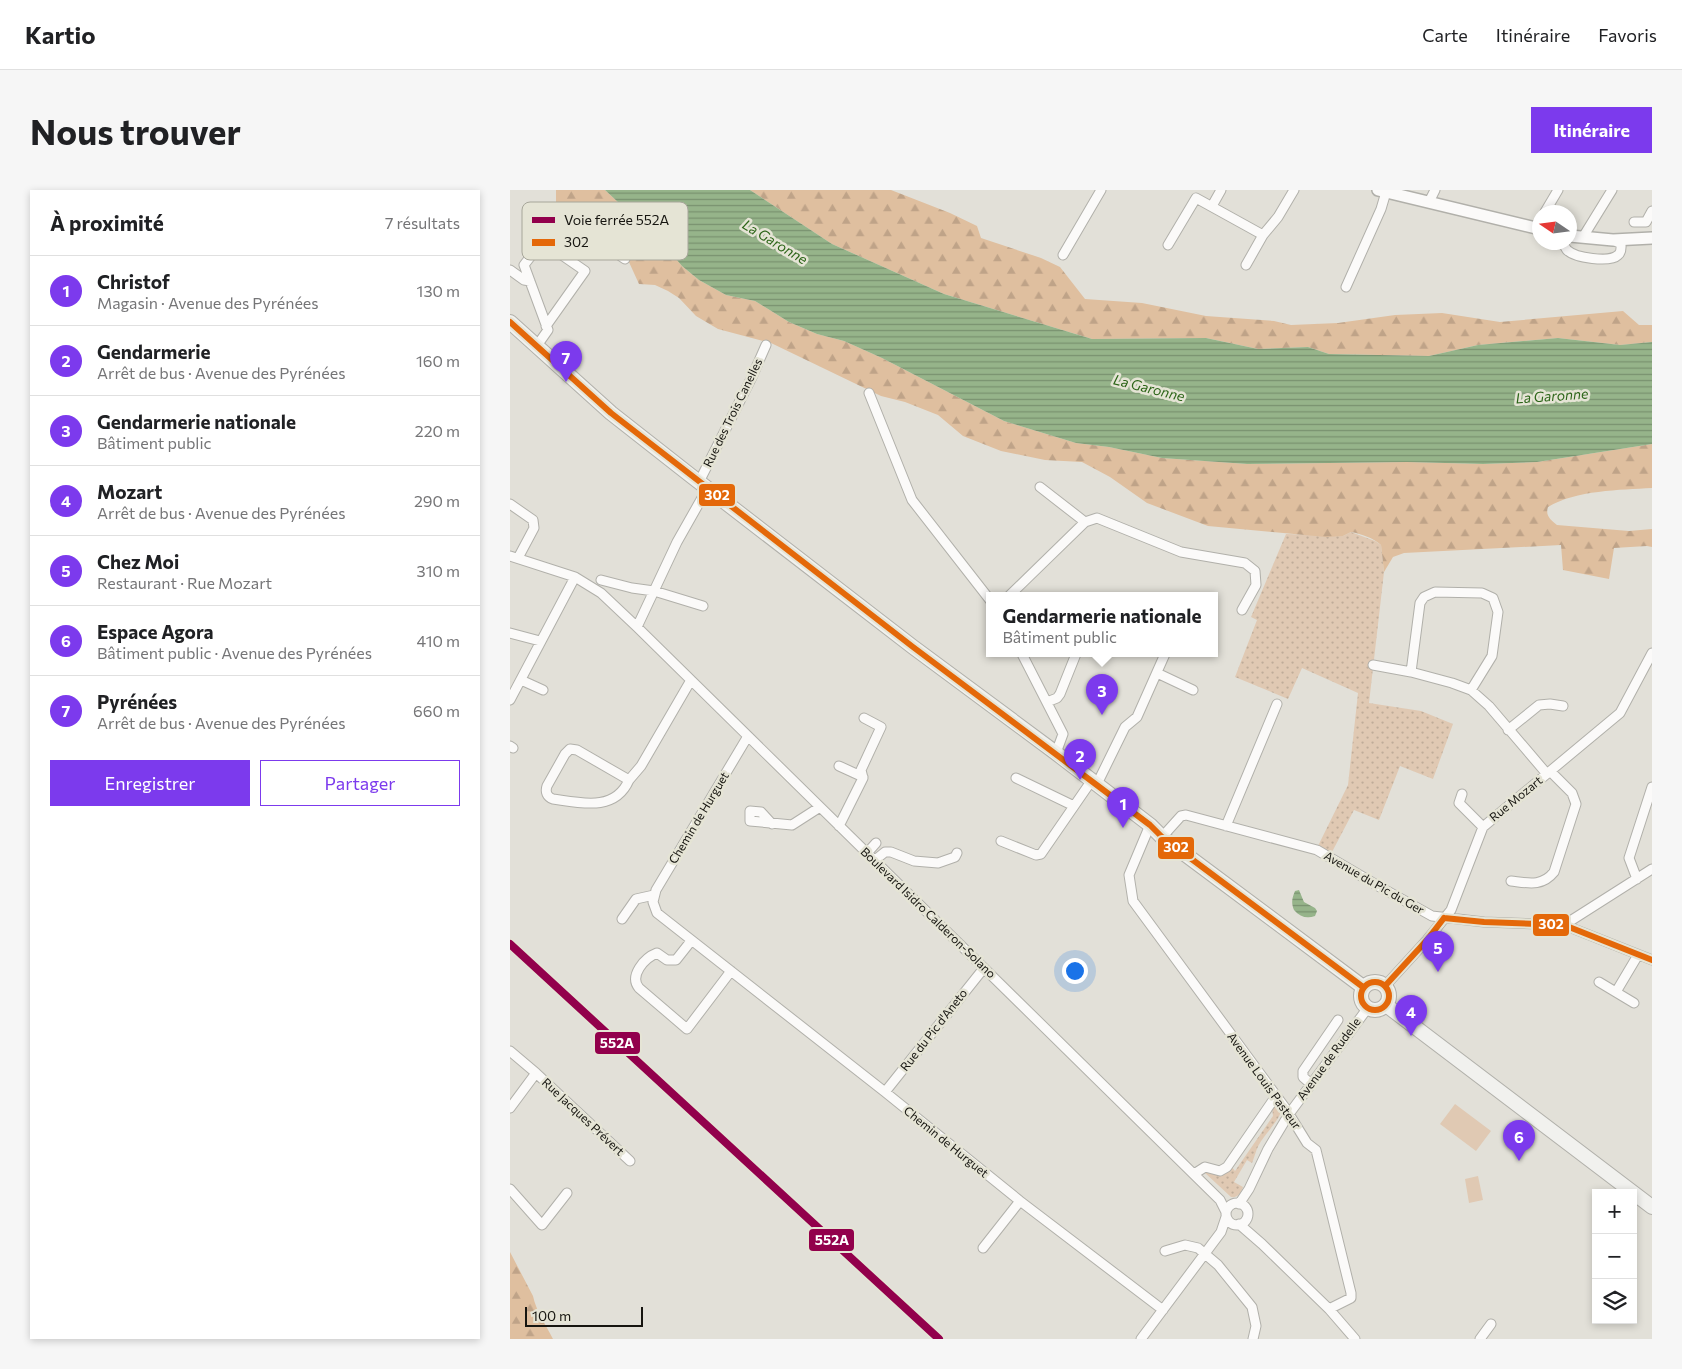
<!DOCTYPE html>
<html lang="fr">
<meta charset="utf-8">
<style>
:root{--surface:#fff;--page:#f6f6f6;--text:#202124;--muted:#757577;--line:#e0e0e0;--accent:#7c3aed}
body{margin:0;font-family:Commissioner,sans-serif;background:var(--page);color:var(--text)}
.controls{position:absolute;right:15px;bottom:15px;display:grid;overflow:hidden;border-radius:0px;box-shadow:0 2px 8px #0003}
.controls button{width:45px;height:45px;display:grid;place-items:center;padding:0;border:0;border-bottom:1px solid var(--line);background:var(--surface);color:var(--text);font:25px sans-serif}
.compass{position:absolute;left:1022px;top:15px;width:45px;height:45px;border-radius:50%;background:var(--surface);box-shadow:0 2px 8px #0003;rotate:283deg}
.scale{position:absolute;left:15px;bottom:12px;width:118px;box-sizing:border-box;padding-left:5px;border:2px solid #161510;border-top:0;font-size:14px;line-height:18px;white-space:nowrap;color:#161510;-webkit-text-stroke:4px #e5e4d5;paint-order:stroke}
.you{position:absolute;left:564px;top:780px;width:18px;height:18px;margin:-12px;border:4px solid #fff;border-radius:50%;background:#1a73e8;box-shadow:0 0 0 8px #1a73e833}
.badge{display:grid;place-items:center;width:32px;height:32px;border-radius:50%;background:var(--accent);color:#fff;font-size:16px;font-weight:700}
.pin{position:absolute;translate:-50% -41px;filter:drop-shadow(0 1px 2px #0008)}
.pin::after{content:'';position:absolute;top:26px;width:18px;height:15px;background:inherit;clip-path:polygon(0 0,100% 0,50% 100%)}
.popup{position:absolute;left:476px;top:402px;width:232px;height:65px;box-sizing:border-box;display:grid;place-content:center;border-radius:0px;background:var(--surface);filter:drop-shadow(0 1px 4px #0005);font-size:16px;white-space:nowrap;color:var(--muted)}
.popup b{font-size:19px;color:var(--text)}
.popup::after{content:'';position:absolute;left:50%;top:100%;margin-left:-10px;border:10px solid transparent;border-top-color:var(--surface)}
.list{margin:0;padding:0;list-style:none}
h2{display:flex;justify-content:space-between;align-items:center;height:65px;margin:0;padding:0 20px;font-size:21px}
h2 small{font-size:16px;font-weight:400;color:var(--muted)}
.list li{display:grid;grid-template-columns:32px 1fr auto;gap:15px;align-items:center;box-sizing:border-box;height:70px;padding:0 20px;border-top:1px solid var(--line)}
.list b{display:block;font-size:19px;white-space:nowrap}
.list p{margin:0;font-size:16px;white-space:nowrap;color:var(--muted)}
.list em{font-size:16px;font-style:normal;color:var(--muted)}
.actions{display:flex;gap:10px;padding:15px 20px}
.actions a{flex:1;padding:11px 0;border:1px solid var(--accent);border-radius:0px;text-align:center;font-size:18px;color:var(--accent)}
.actions .main{background:var(--accent);color:#fff}
.icon{flex:none;width:28px;height:28px;fill:none;stroke:currentColor;stroke-width:2;stroke-linecap:round;stroke-linejoin:round}
.map{position:relative;flex:none;width:1142px;height:1149px;overflow:hidden;border-radius:0px}
header{display:flex;align-items:center;gap:30px;box-sizing:border-box;height:70px;padding:0 25px;background:var(--surface);border-bottom:1px solid var(--line)}
header strong{font-size:24px}
nav{display:flex;gap:28px;margin-inline-start:auto;font-size:18px}
.intro{display:flex;align-items:center;justify-content:space-between;box-sizing:border-box;height:120px;padding:0 30px}
h1{margin:0;font-size:35px}
.button{padding:12px 22px;border-radius:0px;background:var(--accent);color:#fff;font-size:18px;font-weight:700}
main{display:flex;gap:30px;padding:0 30px}
aside{flex:1;background:var(--surface);border-radius:0px;box-shadow:0 2px 8px #0003}
.map>svg:first-child{display:block}
.grass{fill:url(#grass-dots)}
.forest{fill:url(#forest-firs)}
.pitch{fill:#e0c9b3}
.water{fill:url(#water-rules)}
.lines{fill:none;stroke-linecap:round;stroke-linejoin:round}
.minor-casing{stroke:#b1b0aa;stroke-width:11}
.tertiary-casing{stroke:#b1b0aa;stroke-width:14}
.secondary-casing{stroke:#b1b0aa;stroke-width:16}
.minor{stroke:#fbfaf9;stroke-width:9}
.tertiary{stroke:#fbfaf9;stroke-width:11}
.secondary{stroke:#f1f1ee;stroke-width:14}
.bus-1-casing{stroke:#e5e4d5;stroke-width:10}
.bus-1{stroke:#e46809;stroke-width:6}
.rail-1-casing{stroke:#e5e4d5;stroke-width:11}
.rail-1{stroke:#92004c;stroke-width:8}
.labels{text-anchor:middle;stroke-width:5;stroke-linejoin:round;paint-order:stroke}
.street-label{font-size:12px;fill:#161510;stroke:#e5e4d5}
.water-label{font-size:14px;font-style:italic;fill:#2c6518;stroke:#e5e4d5}
.key{fill:#e5e4d5;stroke:#a7a69a;stroke-width:1}
.key-label{font-size:14px;fill:#161510}
.line-badge{stroke:#e5e4d5;stroke-width:2}
.badge-label{font-size:14px;text-anchor:middle;font-weight:bold;fill:#fff}
</style>
<header>
<strong>Kartio</strong>
<nav><a>Carte</a><a>Itinéraire</a><a>Favoris</a></nav>
</header>
<div class="intro"><h1>Nous trouver</h1><a class="button">Itinéraire</a></div>
<main>
<aside>
<h2>À proximité<small>7 résultats</small></h2>
<ul class="list">
<li><span class="badge">1</span><div><b>Christof</b><p>Magasin · Avenue des Pyrénées</p></div><em>130 m</em></li>
<li><span class="badge">2</span><div><b>Gendarmerie</b><p>Arrêt de bus · Avenue des Pyrénées</p></div><em>160 m</em></li>
<li><span class="badge">3</span><div><b>Gendarmerie nationale</b><p>Bâtiment public</p></div><em>220 m</em></li>
<li><span class="badge">4</span><div><b>Mozart</b><p>Arrêt de bus · Avenue des Pyrénées</p></div><em>290 m</em></li>
<li><span class="badge">5</span><div><b>Chez Moi</b><p>Restaurant · Rue Mozart</p></div><em>310 m</em></li>
<li><span class="badge">6</span><div><b>Espace Agora</b><p>Bâtiment public · Avenue des Pyrénées</p></div><em>410 m</em></li>
<li><span class="badge">7</span><div><b>Pyrénées</b><p>Arrêt de bus · Avenue des Pyrénées</p></div><em>660 m</em></li>
</ul>
<div class="actions"><a class="main">Enregistrer</a><a>Partager</a></div>
</aside>
<div class="map">
<svg width="1142" height="1149" viewBox="0 0 1142 1149">
<defs>
<pattern id="grass-dots" width="8" height="8" patternUnits="userSpaceOnUse" patternTransform="scale(1.25)"><rect width="8" height="8" fill="#e0c9b3"/><path d="M2 2h.1M6 6h.1" fill="none" stroke="#bfac99" stroke-width="1.8" stroke-linecap="round"/></pattern>
<pattern id="forest-firs" width="22" height="20" patternUnits="userSpaceOnUse" patternTransform="scale(1.25)"><rect width="22" height="20" fill="#dfbf9f"/><path d="M5 1l3.5 6h-7zM16 11l3.5 6h-7z" fill="#bfa388"/></pattern>
<pattern id="water-rules" width="6" height="5" patternUnits="userSpaceOnUse" patternTransform="scale(1.25)"><rect width="6" height="5" fill="#96b48a"/><path d="M0 2.5h6" fill="none" stroke="#79916f"/></pattern>
</defs>
<rect width="100%" height="100%" fill="#e2e0d8"/>
<!-- grass -->
<path class="grass" d="M841 342 865 351 871 355 874 382 859 513 911 521 943 534 923 589 890 576 869 630 844 620 822 662 808 656 838 595 848 503 792 478 778 509 725 487 747 430 741 427 776 344 833 346Z
M767 915 771 921C770 929 755 944 750 953 746 959 745 966 742 973L737 970 724 992 733 997C731 1003 728 1008 721 1007L694 982 721 976 725 981 763 926 762 917Z"/>
<!-- forest -->
<path class="forest" d="M46 0H95L155 56 172 76 189 90 216 105 245 111 279 132 307 144 334 151 372 168 494 231 566 253 599 257 652 268 737 274 897 272 973 274 1027 272 1142 254V298C1110 300 1066 300 1038 317 1035 326 1041 330 1047 335L1119 341 1142 339V357L1137 356 1104 358 1099 389 1053 380 1051 355 894 363 883 367 874 382 871 355C863 348 852 344 841 342L833 346 816 347 698 336 637 313 600 287 572 272 535 270 491 261 453 246 428 225 395 212 371 206 261 153 208 139 186 126 169 108 158 101 145 95 129 94 113 59 103 49 74 27 52 19 46 14Z
M240 0H381L440 23 467 36 471 48 531 68 550 77 575 109 632 113 696 126 764 131 781 135 828 133 885 125 932 123 990 132 1113 121 1129 135H1142V152L1110 155 1048 148 968 155 919 166 819 164 798 157 748 159 696 148 582 149 434 104 322 54Z
M0 1062 23 1106C26 1121 36 1135 43 1149H0Z"/>
<!-- pitch -->
<path class="pitch" d="M945 914 981 941 966 961 930 934Z
M968 986 973 1010 959 1013 955 989Z"/>
<!-- water -->
<path class="water" d="M95 0H240L322 54 434 104 582 149 696 148 748 159 798 157 819 164 919 166 968 155 1048 148 1110 155 1142 152V254L1027 272 973 274 897 272 737 274 652 268 599 257 566 253 494 231 372 168 334 151 307 144 279 132 245 111 216 105 189 90 172 76 155 56Z
M789 700 794 712 805 718 807 721 805 726C797 729 790 727 784 720 781 713 782 708 785 701Z"/>
<g class="lines">
<defs>
<path id="minor" d="M919 12 925 0
M702 16 711 0
M1035 22 1048 0
M1124 32H1136L1142 21
M1073 47 1102 0
M1053 52C1054 56 1055 57 1057 60 1065 68 1100 73 1108 65 1112 62 1111 58 1111 54L1103 50
M658 55 686 8 753 45
M553 65 591 0
M736 75 753 45 768 27 784 0
M0 80 14 90 20 91
M836 97 871 19 876 2
M36 136 75 81 49 63
M26 157 38 140 14 75 52 26 115 69
M359 203 402 310 480 410
M189 292 242 187 256 155
M530 297 575 332
M0 314 23 330 24 338 8 368
M0 366 65 387 91 403 127 437 710 1010 716 1022
M91 390 122 398 144 401 193 416
M499 406 575 332 587 328 671 362 735 373 745 381 746 395 732 420
M127 437 167 352 197 299
M0 443 30 451
M512 464 553 544 546 563
M863 475 901 482 942 493 961 500 979 516 1037 584
M901 482 910 413 914 407 925 402 972 403 983 408 988 422 982 466 961 500
M647 483 683 500
M11 490 33 500
M0 510 65 387
M537 512 547 508 550 504 566 464
M998 540 1029 515 1040 514 1053 516
M238 546 146 700 143 712 147 723 375 902 510 1011 653 1120
M0 556 3 558
M329 576 353 587
M506 588 564 616
M119 590C105 622 71 613 43 609 37 607 35 602 37 596L55 564 60 559 67 560 119 590 131 576 181 490
M587 594 615 537 627 527 655 464
M952 604 949 613 973 637
M262 634 251 622 240 621V631L282 635 310 617
M640 635 619 685 623 711 776 919 797 953 806 960 841 1103V1108L819 1119
M329 636 353 588 351 580 371 537 354 528
M716 636 767 514
M652 647 671 626 676 625 807 660 870 697 922 726 974 732 1054 735 1142 770
M491 651 526 665 531 664 582 590
M357 663 366 653
M365 670 375 662H381L404 671 428 673 445 667 447 663
M1127 689 1119 668 1142 597
M1001 691C1018 693 1032 697 1044 682L1066 614 1062 603 1041 582
M112 729 126 709 144 705
M1054 735 1142 679
M181 751 166 770H157L147 763C134 768 119 786 129 798L177 839 221 781
M1089 792 1124 813
M875 796 917 750 941 720 973 637 1110 523 1142 463
M1106 802 1128 765
M0 861 26 883 120 971
M801 894 793 887V881L828 830
M375 902 474 778
M0 918 26 883
M684 984 695 977 710 981 717 977 766 906
M0 999 32 1035 57 1003
M716 1024a11 11 0 1 1 22 0a11 11 0 1 1-22 0Z
M729 1014 739 999 758 959 779 924 857 819
M729 1034 752 1054 819 1119 845 1149
M473 1058 510 1011
M655 1061 675 1055 688 1058 708 1075 742 1117 746 1136 743 1149
M631 1149 711 1042 716 1027
M970 1149 981 1134"/>
<path id="tertiary" d="M868 0 1030 39
M1060 46 1103 50 1142 48"/>
<path id="secondary" d="M0 132 101 223 180 285 403 457 546 563 640 635 652 647 853 797
M851 806a14 14 0 1 1 28 0a14 14 0 1 1-28 0Z
M876 815 1142 1017"/>
</defs>
<!-- minor casing -->
<use href="#minor" class="minor-casing"/>
<!-- tertiary casing -->
<use href="#tertiary" class="tertiary-casing"/>
<!-- secondary casing -->
<use href="#secondary" class="secondary-casing"/>
<!-- minor -->
<use href="#minor" class="minor"/>
<!-- tertiary -->
<use href="#tertiary" class="tertiary"/>
<!-- secondary -->
<use href="#secondary" class="secondary"/>
<defs>
<path id="bus-1" d="M0 132 101 223 403 457 640 635 652 647 853 797
M934 728 974 732 1054 735 1142 770
M851 806a14 14 0 1 1 28 0a14 14 0 1 1-28 0Z
M875 796 917 750 934 728"/>
</defs>
<!-- bus-1 casing -->
<use href="#bus-1" class="bus-1-casing"/>
<!-- bus-1 -->
<use href="#bus-1" class="bus-1"/>
<defs>
<path id="rail-1" d="M0 754 429 1149"/>
</defs>
<!-- rail-1 casing -->
<use href="#rail-1" class="rail-1-casing"/>
<!-- rail-1 -->
<use href="#rail-1" class="rail-1"/>
</g>
<g class="labels">
<!-- street labels -->
<g class="street-label">
<text transform="translate(223 223) rotate(-64)" y="4">Rue des Trois Canelles</text>
<text transform="translate(1006 609) rotate(-39)" y="4">Rue Mozart</text>
<text transform="translate(189 628) rotate(-59)" y="4">Chemin de Hurguet</text>
<text transform="translate(864 693) rotate(30)" y="4">Avenue du Pic du Ger</text>
<text transform="translate(418 723) rotate(44)" y="4">Boulevard Isidro Calderon-Solano</text>
<text transform="translate(424 840) rotate(-52)" y="4">Rue du Pic d'Aneto</text>
<text transform="translate(819 869) rotate(-54)" y="4">Avenue de Rudelle</text>
<text transform="translate(754 891) rotate(54)" y="4">Avenue Louis Pasteur</text>
<text transform="translate(73 927) rotate(43)" y="4">Rue Jacques Prévert</text>
<text transform="translate(436 952) rotate(39)" y="4">Chemin de Hurguet</text>
</g>
<!-- water labels -->
<g class="water-label">
<text transform="translate(265 52) rotate(31)" y="5">La Garonne</text>
<text transform="translate(639 198) rotate(14)" y="5">La Garonne</text>
<text transform="translate(1042 206) rotate(-4)" y="5">La Garonne</text>
</g>
</g>
<!-- legend -->
<rect x="12" y="12" width="166" height="58" rx="8" class="key"/>
<rect x="22" y="27" width="23" height="6" fill="#92004c"/>
<rect x="22" y="49" width="23" height="7" fill="#e46809"/>
<g class="key-label">
<text x="54" y="35">Voie ferrée 552A</text>
<text x="54" y="57">302</text>
</g>
<g class="line-badge">
<rect x="188" y="293" width="38" height="24" rx="5" fill="#e46809"/>
<rect x="647" y="646" width="38" height="24" rx="5" fill="#e46809"/>
<rect x="1022" y="723" width="38" height="24" rx="5" fill="#e46809"/>
<rect x="84" y="841" width="47" height="24" rx="5" fill="#92004c"/>
<rect x="298" y="1038" width="47" height="24" rx="5" fill="#92004c"/>
</g>
<g class="badge-label">
<text x="207" y="310">302</text>
<text x="666" y="662">302</text>
<text x="1041" y="739">302</text>
<text x="107" y="858">552A</text>
<text x="322" y="1055">552A</text>
</g>
</svg>
<div class="controls">
<button>+</button>
<button>−</button>
<button><svg class="icon" aria-label="layers" viewBox="0 0 24 24"><path d="M12 4l9 5-9 5-9-5zM3 14l9 5 9-5"/></svg></button>
</div>
<svg class="compass" viewBox="-18 -18 36 36"><path d="M0-13l5 13h-10z" fill="#e53935"/><path d="M0 13l5-13h-10z" fill="#757577"/></svg>
<div class="scale">100 m</div>
<div class="you"></div>
<div class="pin badge" style="left:613px;top:638px">1</div>
<div class="pin badge" style="left:570px;top:590px">2</div>
<div class="pin badge" style="left:592px;top:525px">3</div>
<div class="popup"><b>Gendarmerie nationale</b>Bâtiment public</div>
<div class="pin badge" style="left:901px;top:846px">4</div>
<div class="pin badge" style="left:928px;top:782px">5</div>
<div class="pin badge" style="left:1009px;top:971px">6</div>
<div class="pin badge" style="left:56px;top:192px">7</div>
</div>
</main>
